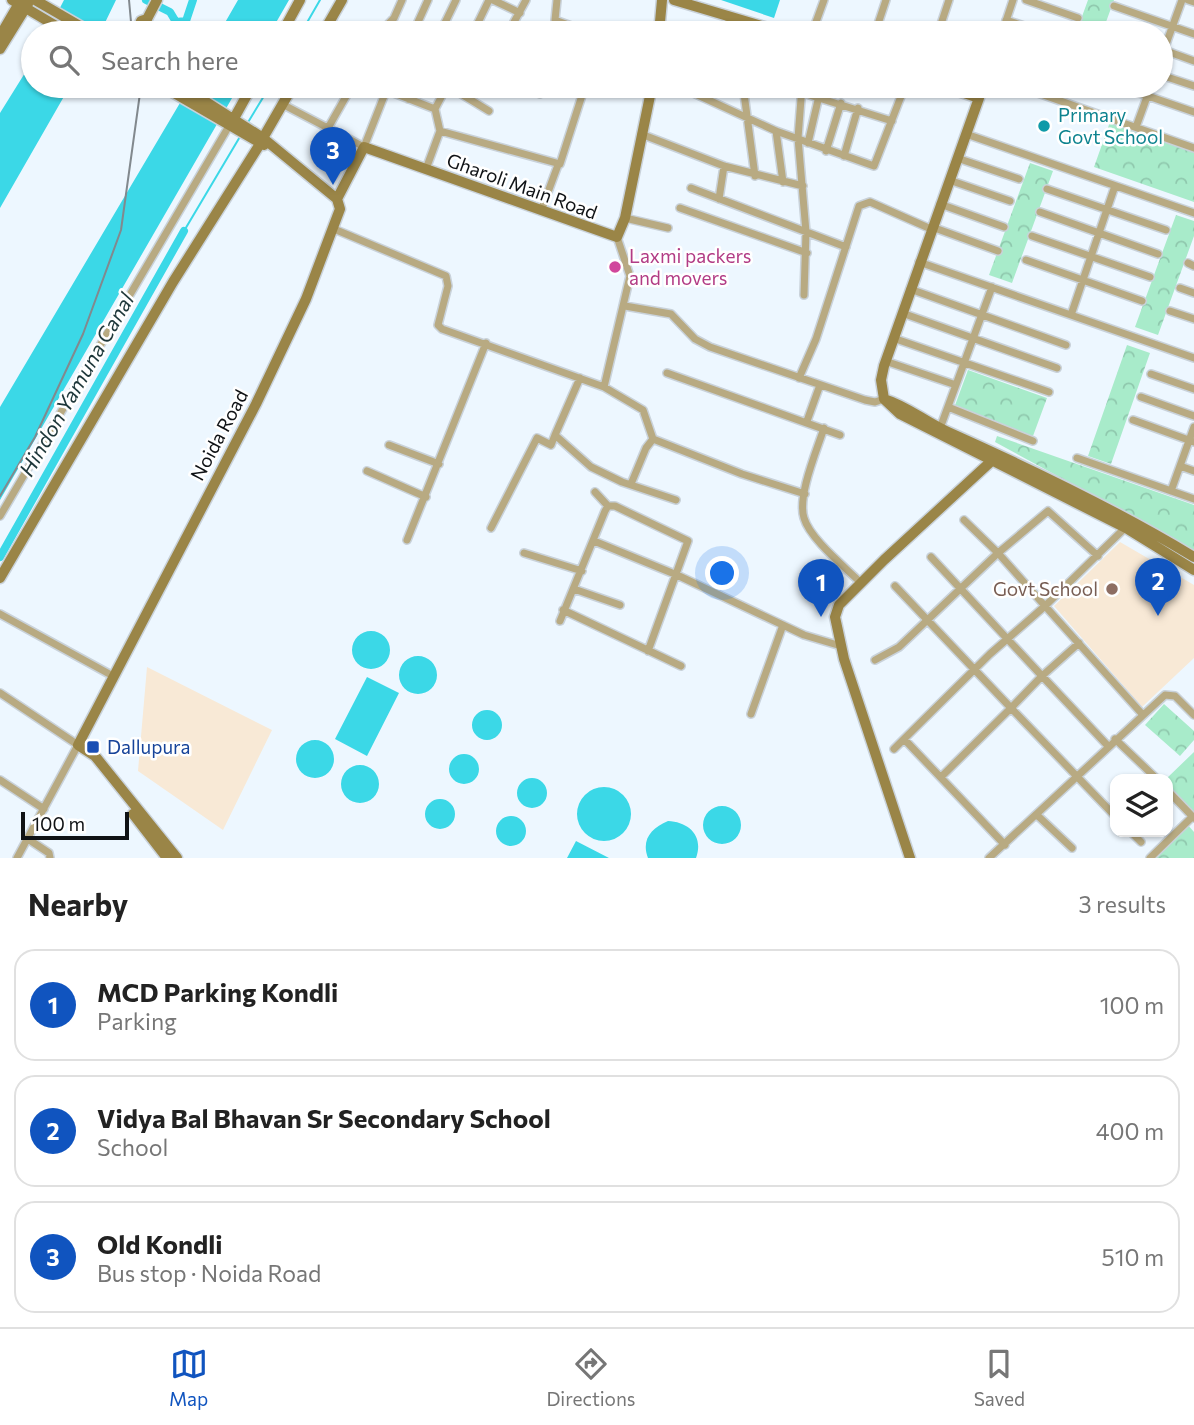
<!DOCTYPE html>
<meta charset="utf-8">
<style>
:root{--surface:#fff;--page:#f2f2f2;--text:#222;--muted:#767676;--line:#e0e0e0;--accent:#1054bf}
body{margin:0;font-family:Commissioner,sans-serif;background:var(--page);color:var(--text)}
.controls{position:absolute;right:21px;bottom:21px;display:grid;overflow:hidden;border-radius:14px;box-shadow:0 2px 5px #0004}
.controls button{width:63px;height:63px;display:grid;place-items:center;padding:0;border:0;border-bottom:2px solid var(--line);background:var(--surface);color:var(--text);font:35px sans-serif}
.scale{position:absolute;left:21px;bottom:18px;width:108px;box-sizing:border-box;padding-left:7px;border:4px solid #0f1215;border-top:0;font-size:19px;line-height:24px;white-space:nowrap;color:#0f1215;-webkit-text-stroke:5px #fff;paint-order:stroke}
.you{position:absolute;left:723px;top:574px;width:24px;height:24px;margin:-18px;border:5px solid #fff;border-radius:50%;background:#1a73e8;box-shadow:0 0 0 10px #1a73e833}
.badge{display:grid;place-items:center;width:46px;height:46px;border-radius:50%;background:var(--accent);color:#fff;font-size:23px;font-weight:700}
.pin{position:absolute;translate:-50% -58px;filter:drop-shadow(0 2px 4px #0008)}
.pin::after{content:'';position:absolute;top:37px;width:24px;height:21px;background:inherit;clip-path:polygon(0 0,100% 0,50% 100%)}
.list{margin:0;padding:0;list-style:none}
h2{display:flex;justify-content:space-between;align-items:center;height:91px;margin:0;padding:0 28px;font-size:30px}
h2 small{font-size:23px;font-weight:400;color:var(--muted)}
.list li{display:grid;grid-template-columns:46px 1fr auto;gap:21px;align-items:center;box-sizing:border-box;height:112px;margin:0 14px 14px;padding:0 14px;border:2px solid var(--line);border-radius:21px}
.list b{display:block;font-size:26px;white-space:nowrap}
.list p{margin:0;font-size:23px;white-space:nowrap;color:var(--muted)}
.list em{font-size:23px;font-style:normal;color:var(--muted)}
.icon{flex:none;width:38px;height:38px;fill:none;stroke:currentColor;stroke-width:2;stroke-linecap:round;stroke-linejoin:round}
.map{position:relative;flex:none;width:1194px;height:858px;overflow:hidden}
.search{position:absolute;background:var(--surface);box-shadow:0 2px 5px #0004;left:21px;right:21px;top:21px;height:77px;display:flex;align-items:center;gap:18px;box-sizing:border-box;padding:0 24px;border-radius:38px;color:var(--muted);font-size:26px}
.sheet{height:469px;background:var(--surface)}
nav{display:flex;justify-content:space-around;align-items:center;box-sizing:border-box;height:98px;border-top:2px solid var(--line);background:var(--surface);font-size:19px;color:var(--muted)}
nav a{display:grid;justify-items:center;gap:4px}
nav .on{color:var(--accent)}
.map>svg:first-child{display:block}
.education{fill:#f8e9d6}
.forest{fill:url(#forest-crowns)}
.water{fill:#3bd8e7}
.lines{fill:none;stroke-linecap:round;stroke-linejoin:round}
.stream{stroke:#3bd8e7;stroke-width:2}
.canal{stroke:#3bd8e7;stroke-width:8}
.street-casing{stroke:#c9d2da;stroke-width:10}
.secondary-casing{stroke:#c9d2da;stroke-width:13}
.street{stroke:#b8aa82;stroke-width:7}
.secondary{stroke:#9a8547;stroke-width:10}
.rail{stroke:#82898e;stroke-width:2}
.culture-dot{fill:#0f9aa8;stroke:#fff;stroke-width:2.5}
.hotel-dot{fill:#d1479c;stroke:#fff;stroke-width:2.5}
.education-dot{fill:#8d6e63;stroke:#fff;stroke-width:2.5}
.transit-dot{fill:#1a4fb4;stroke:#fff;stroke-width:2.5}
.labels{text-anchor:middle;stroke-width:5;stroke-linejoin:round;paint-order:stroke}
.culture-label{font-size:19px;fill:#0d838f;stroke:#fff;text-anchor:start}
.street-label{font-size:19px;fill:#0f1215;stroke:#fff}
.hotel-label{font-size:19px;fill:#b23c85;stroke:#fff;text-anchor:start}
.education-label{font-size:19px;fill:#785e54;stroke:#fff;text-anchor:end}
.transit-label{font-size:19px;fill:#164399;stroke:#fff;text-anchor:start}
.water-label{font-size:21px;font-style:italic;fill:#1e373a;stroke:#fff}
</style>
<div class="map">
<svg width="1194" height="858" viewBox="0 0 1194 858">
<defs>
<pattern id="forest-crowns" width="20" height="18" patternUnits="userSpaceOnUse" patternTransform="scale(1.75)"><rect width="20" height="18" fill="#a8ebca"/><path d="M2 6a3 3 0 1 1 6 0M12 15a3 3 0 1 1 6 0" fill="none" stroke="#8fc8ad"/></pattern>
</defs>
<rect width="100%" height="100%" fill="#edf7ff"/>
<!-- education -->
<path class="education" d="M1120 542 1194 585V658L1142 707 1054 606Z
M147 667 272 730 223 830 138 771Z"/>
<!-- forest -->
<path class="forest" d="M1088 0H1114L1102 33H1076Z
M1110 122 1194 152V202L1094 167Z
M1030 163 1053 171 1012 283 989 275Z
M1176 215 1194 221V236L1158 335 1135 327Z
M1127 345 1150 353 1111 464 1088 456Z
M968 370 1047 398 1033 436 954 408Z
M997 436 1194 505V550L995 442Z
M1164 704 1194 731V740L1180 756 1145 725Z
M1194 752V814L1168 788 1166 779Z
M1187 824 1194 832V858H1153Z"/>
<!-- water -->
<path class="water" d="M64 0H116L100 33H47Z
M238 0H289L270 33H219Z
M721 0H780L774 18Z
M33 60V86H70L0 208V113Z
M190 86H239L0 500V407Z
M352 650a19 19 0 1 1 38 0a19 19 0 1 1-38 0Z
M399 675a19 19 0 1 1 38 0a19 19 0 1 1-38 0Z
M367 677 399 693 367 756 335 739Z
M472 725a15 15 0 1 1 30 0a15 15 0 1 1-30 0Z
M296 759a19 19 0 1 1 38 0a19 19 0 1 1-38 0Z
M449 769a15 15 0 1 1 30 0a15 15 0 1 1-30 0Z
M341 784a19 19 0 1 1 38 0a19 19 0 1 1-38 0Z
M517 793a15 15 0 1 1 30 0a15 15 0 1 1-30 0Z
M577 814a27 27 0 1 1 54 0a27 27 0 1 1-54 0Z
M425 814a15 15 0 1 1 30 0a15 15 0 1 1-30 0Z
M703 825a19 19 0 1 1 38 0a19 19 0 1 1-38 0Z
M496 831a15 15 0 1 1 30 0a15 15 0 1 1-30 0Z
M668 821C689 822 704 836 696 858H648C641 840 651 828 668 821Z
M576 841 609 858H567Z"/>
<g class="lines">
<!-- stream -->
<path class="stream" d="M301 33 320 0
M247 124 270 86
M184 231 241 135"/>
<!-- canal -->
<path class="canal" d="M146 0 170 12 176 22 186 21 193 0
M0 557 184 231"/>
<defs>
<path id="street" d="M493 0 520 13
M557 0 555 20 590 33
M1026 0 1078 18
M1188 0 1194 2
M1114 6 1194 34
M728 15 731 33
M1006 20 1045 33
M1107 30 1117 33
M380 33 394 18 402 0
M413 33 428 0
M440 33 456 0
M473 33 489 0
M508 33 526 0
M812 33 824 0
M875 33 886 0
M938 33 949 0
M1002 33 1013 0
M1161 49 1194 61
M1161 58 1182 0
M1161 75 1194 86
M448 86 489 111
M527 86 540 94
M678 86 776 131 874 166 905 86
M743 86 755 176
M802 86 798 138 806 232 804 295
M1018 86 1194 148
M1119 86 1194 112
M386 90 435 109
M803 93 892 121
M979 98 983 86
M408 99 414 86
M282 104 364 147 388 86
M1136 127 1151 86
M328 128 352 86
M440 131 435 109 447 86
M776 131 783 182
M641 134 724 166 803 186
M966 134 1194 213
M808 143 819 96
M826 151 841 103
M844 156 858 108
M957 158 1019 179
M426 169 440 131 560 164 585 86
M949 180 1010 201
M691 188 846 247
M1047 189 1166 230
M719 199 724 166
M940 204 1004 227
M680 208 807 253
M541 211 558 165
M1040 212 1158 254
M625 218 668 228
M932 227 998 251
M334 229 446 276 448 286 438 325 442 329 604 387
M1032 236 1150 277
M617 237 630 276 604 387 643 410 653 439
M1026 260 1142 301
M919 262 1194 358
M1188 263 1194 266
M1180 288 1194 293
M910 289 1066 345
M625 306 671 314 695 339 710 347 865 400 875 402 884 399
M1170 311 1194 319
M902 313 1057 368
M1071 315 1115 186
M893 338 1049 392
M885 361 956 385
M667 373 840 435
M1151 374 1194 389
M580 378 555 435 591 467 622 482 676 500
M799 378 816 339 859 206 870 202 931 229
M1141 397 1194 416
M948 407 1033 441
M1133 420 1194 442
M807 421 820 385
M824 428C817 450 797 496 804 518 810 539 845 567 861 583
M939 431 992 287
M389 445 439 464
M1077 458 1194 499
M1180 466 1194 471
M367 471 426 497
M631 484 646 448 653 439 742 474 805 494
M1171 491 1194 427
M595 492 608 506
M0 516 229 126
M1127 526 1045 606 1143 715
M491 528 537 438 551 445 555 435
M407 540 486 343
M594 541 677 575 804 635 841 646
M524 553 582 571
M895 586 1011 708 1042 676 931 557
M574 589 620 605
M563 610 681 666
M0 614 113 676
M560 621 605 511 608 506H615L688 541 648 651
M1079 643 1042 676 1108 746
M875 660 899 647 998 553 964 520
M0 693 78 745 17 858
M751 714 783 625
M904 739 990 654 1045 606 998 553 1048 511 1098 556
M1115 739 1157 779
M894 749 904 739 1005 845
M941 777 1011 708 1115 816
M0 780 44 809
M1168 791 1194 818
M1037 815 1072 848
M1131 832 1141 842
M28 839 49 853 50 858
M989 858 1165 695 1175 696 1194 715
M1150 858 1192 817"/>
<path id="secondary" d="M12 0 68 33
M35 0 92 33
M674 0 785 33
M137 33 141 21 147 19
M146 33 147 19 157 0
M282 33 300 0
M323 33 342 0
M659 33 662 0
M0 36 21 0
M0 49 28 4
M162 86 264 145
M943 86 979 98 884 366 881 380 884 399 900 414 1126 528 1194 570
M232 122 252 86
M263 138 293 86
M337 199 364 147 617 237 625 218 652 86
M884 399C907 406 924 421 946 431 1031 469 1115 509 1194 557
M0 578 173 282 260 144
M133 814 167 858
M177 858 95 756 78 745 256 404 306 299 340 209 337 199 263 138 181 86
M910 858 844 659 835 617 839 605 884 560 998 455"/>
</defs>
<!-- street casing -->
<use href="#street" class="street-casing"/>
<!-- secondary casing -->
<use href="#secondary" class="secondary-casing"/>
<!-- street -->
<use href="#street" class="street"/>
<!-- secondary -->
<use href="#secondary" class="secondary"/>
<!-- rail -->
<path class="rail" d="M129 0 132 33
M0 496 35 437 83 334 121 230 141 86"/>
</g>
<!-- markers -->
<circle class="culture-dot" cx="1044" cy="126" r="7"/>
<circle class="hotel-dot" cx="615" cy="267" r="7"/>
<circle class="education-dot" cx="1112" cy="589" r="7"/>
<rect class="transit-dot" x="86" y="740" width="14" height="14" rx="3.5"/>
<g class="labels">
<!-- culture labels -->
<g class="culture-label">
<text x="1058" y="122">Primary<tspan x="1058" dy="22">Govt School</tspan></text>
</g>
<!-- street labels -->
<g class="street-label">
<text transform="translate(522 186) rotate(20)" y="7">Gharoli Main Road</text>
<text transform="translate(219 435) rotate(-62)" y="7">Noida Road</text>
</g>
<!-- hotel labels -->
<g class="hotel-label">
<text x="629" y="263">Laxmi packers<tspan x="629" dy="22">and movers</tspan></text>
</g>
<!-- education labels -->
<g class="education-label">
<text x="1098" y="596">Govt School</text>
</g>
<!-- transit labels -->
<g class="transit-label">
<text x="107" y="754">Dallupura</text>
</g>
<!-- water labels -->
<g class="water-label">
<text transform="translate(77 385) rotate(-60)" y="7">Hindon Yamuna Canal</text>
</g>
</g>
</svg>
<div class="controls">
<button><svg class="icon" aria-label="layers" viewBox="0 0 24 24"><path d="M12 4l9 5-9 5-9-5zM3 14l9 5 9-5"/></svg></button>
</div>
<div class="scale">100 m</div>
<div class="you"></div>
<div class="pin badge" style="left:821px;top:617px">1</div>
<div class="pin badge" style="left:1158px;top:616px">2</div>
<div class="pin badge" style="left:333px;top:185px">3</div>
<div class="search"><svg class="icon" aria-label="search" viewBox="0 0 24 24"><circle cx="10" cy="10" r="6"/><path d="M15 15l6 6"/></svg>Search here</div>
</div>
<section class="sheet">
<h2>Nearby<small>3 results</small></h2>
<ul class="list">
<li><span class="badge">1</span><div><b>MCD Parking Kondli</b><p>Parking</p></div><em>100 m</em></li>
<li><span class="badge">2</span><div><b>Vidya Bal Bhavan Sr Secondary School</b><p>School</p></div><em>400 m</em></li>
<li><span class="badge">3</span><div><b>Old Kondli</b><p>Bus stop · Noida Road</p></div><em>510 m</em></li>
</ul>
</section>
<nav>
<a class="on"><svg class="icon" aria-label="map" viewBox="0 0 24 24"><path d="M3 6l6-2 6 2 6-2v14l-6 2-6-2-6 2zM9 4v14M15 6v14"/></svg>Map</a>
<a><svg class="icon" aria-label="directions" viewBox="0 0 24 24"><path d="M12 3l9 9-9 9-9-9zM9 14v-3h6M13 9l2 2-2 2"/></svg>Directions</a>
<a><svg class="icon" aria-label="saved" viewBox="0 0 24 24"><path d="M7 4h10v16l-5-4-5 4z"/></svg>Saved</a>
</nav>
